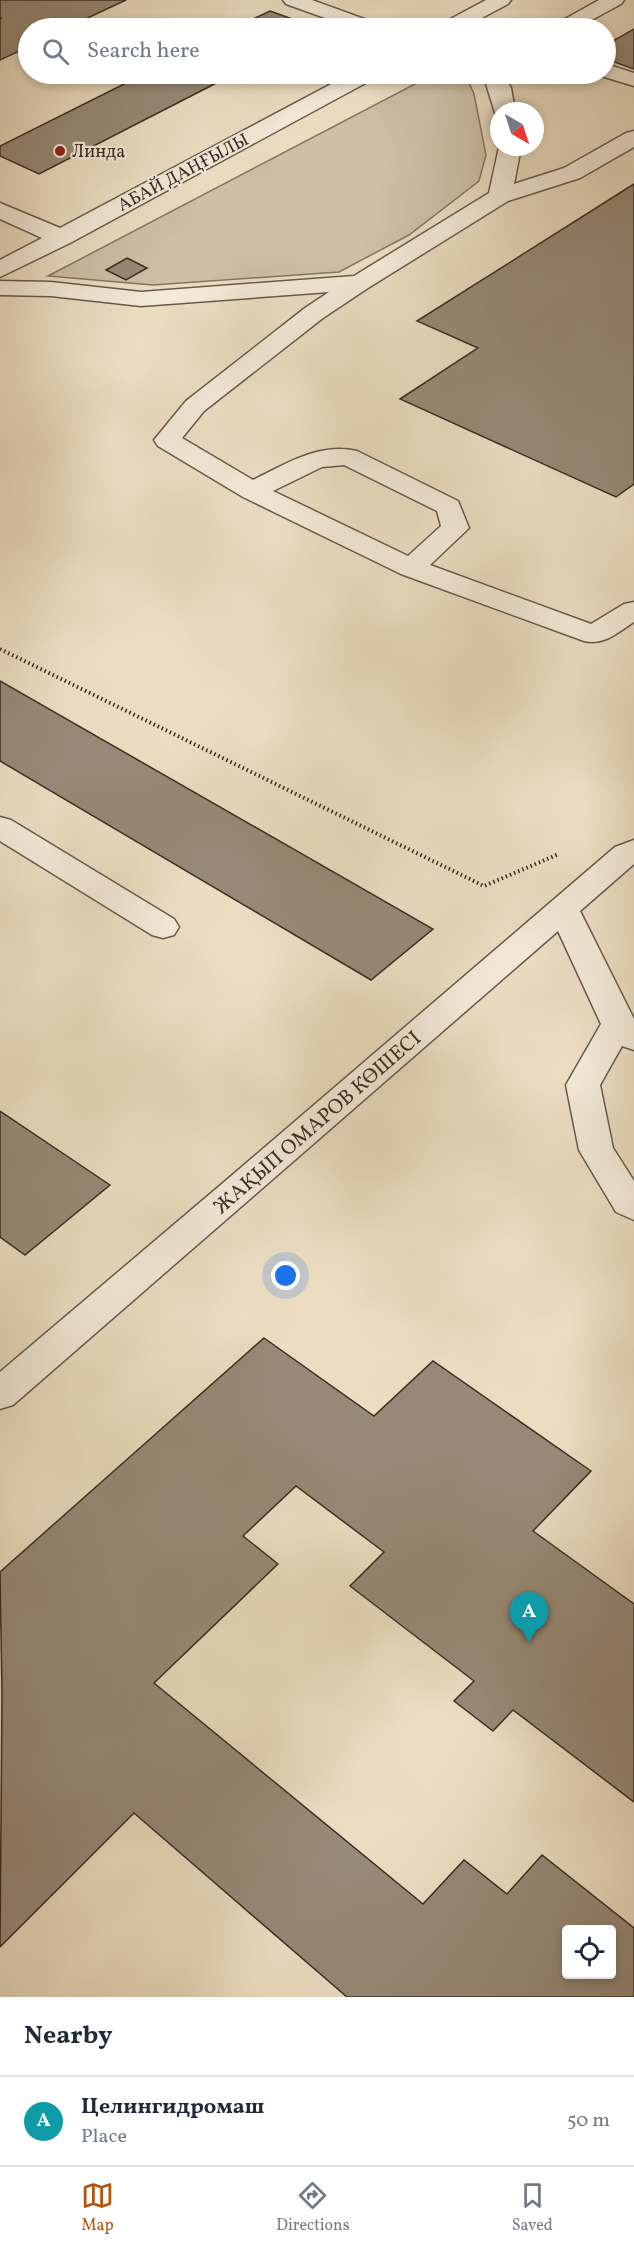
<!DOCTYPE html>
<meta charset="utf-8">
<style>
:root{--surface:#fff;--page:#f6f6f7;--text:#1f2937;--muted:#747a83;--line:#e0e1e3;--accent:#b45309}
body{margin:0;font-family:Vollkorn,serif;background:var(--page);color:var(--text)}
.controls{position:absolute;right:18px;bottom:18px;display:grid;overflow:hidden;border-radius:6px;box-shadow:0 3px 9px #0003}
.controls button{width:54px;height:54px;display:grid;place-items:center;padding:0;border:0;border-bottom:2px solid var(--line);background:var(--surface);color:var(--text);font:30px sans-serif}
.compass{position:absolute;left:490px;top:102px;width:54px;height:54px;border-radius:50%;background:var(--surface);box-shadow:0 3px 9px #0003;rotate:141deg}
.you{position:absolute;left:286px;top:1276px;width:21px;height:21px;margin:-15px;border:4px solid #fff;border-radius:50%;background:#1a73e8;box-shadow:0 0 0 9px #1a73e833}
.badge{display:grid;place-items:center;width:39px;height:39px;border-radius:50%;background:var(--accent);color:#fff;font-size:20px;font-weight:700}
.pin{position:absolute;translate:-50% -50px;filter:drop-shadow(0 2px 3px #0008)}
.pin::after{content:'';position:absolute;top:32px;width:21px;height:18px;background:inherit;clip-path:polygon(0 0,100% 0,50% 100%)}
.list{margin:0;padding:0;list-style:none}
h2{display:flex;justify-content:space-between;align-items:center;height:78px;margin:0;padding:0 24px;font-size:26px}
h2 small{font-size:20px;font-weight:400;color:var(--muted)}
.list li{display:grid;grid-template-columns:39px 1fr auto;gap:18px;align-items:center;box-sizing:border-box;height:90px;padding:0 24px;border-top:2px solid var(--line)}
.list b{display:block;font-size:22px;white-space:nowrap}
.list p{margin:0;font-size:20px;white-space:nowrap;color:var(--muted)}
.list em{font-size:20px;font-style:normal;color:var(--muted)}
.icon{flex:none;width:33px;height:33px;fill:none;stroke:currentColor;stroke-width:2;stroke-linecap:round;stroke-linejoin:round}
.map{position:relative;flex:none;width:634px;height:1997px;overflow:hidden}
.search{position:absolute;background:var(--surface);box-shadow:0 3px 9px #0003;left:18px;right:18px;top:18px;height:66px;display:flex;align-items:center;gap:15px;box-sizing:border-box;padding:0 21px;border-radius:33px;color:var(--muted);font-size:22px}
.sheet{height:168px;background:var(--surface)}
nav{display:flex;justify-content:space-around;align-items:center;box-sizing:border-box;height:84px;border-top:2px solid var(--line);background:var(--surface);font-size:16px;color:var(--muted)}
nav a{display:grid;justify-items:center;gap:3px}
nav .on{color:var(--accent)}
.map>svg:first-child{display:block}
.green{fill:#cebfa6;stroke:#847666;stroke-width:1.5}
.building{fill:#978976;stroke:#3a2e25;stroke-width:1.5;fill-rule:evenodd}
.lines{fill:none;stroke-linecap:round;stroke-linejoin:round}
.minor-casing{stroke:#665a4c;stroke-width:3}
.path{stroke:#3a2e25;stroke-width:4;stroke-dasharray:1.5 3;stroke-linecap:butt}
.minor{fill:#f3e9d7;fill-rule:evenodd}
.poi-dot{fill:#8f2418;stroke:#f3e9d7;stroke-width:2}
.labels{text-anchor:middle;stroke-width:4.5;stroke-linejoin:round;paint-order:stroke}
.far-poi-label{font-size:18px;fill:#3a2e25;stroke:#f3e9d7;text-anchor:start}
.far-street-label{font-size:18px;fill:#3a2e25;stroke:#f3e9d7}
.street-label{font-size:21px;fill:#3a2e25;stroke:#f3e9d7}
</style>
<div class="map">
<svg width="634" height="1997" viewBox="0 0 634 1997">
<rect width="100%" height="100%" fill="#ecddc1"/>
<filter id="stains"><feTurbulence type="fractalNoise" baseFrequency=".00333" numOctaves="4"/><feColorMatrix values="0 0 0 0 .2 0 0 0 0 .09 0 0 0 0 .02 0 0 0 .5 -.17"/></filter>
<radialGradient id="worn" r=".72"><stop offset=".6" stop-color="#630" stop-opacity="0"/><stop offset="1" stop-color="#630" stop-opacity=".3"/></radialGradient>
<!-- green -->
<path class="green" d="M434 74H465L474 94 486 155 479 181 409 235 339 272 153 285 48 276Z"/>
<!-- building -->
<path class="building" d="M0 0H126L66 28H28V47L0 60V19L2 18H0Z
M270 11 317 28H234Z
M634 29V69L606 59V45Z
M144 74H234L39 174 0 156V146Z
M634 184V484L616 497 400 399 478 348 417 321Z
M127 258 147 268 126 280 106 270Z
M0 681 433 929 371 980 0 761Z
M0 1111 110 1185 25 1255 0 1237Z
M264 1338 374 1416 433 1361 591 1471 533 1531 634 1604V1802L513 1710 493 1731 454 1701 474 1681 350 1586 384 1552 296 1486 243 1536 278 1564 154 1683 423 1904 464 1860 507 1894 542 1855 634 1928V1997H347L134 1813 0 1947 2 1694 0 1572ZM566 1930H612V1974H566Z"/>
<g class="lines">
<defs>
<path id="minor" d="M283 0H312L378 24 381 28H353L286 4Z
M486 0H511L508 4 463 28H438L441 24Z
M599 0H624L621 4 577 28H553L556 24Z
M606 64 634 73V86L598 75 606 74Z
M350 74H376L373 79 70 243 0 277V260L42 238 0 219V203L60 228Z
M483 74H503L511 88 515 111H499V116H496Z
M634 131V147L580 178 508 201 368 288 323 318 204 411 182 438 253 480C286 464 319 442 357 451L458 501 469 528 430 565 591 624 624 604 634 602V622C618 632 604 646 584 641L401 574 243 497 158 446 154 440 186 401 305 308 329 292 141 306 51 296 0 295V281L51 282 141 292 354 276 489 193 499 147H521L514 184 564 168 626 133ZM344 465 437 511 441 526 408 556 273 491 322 467Z
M0 817 11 820 174 919 179 927 174 935 163 938 152 935 0 841Z
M634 840V864L580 911 634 1019V1050L622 1046 600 1085 613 1148 634 1181V1220L616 1212 579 1150 566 1085 601 1024 558 931 13 1405 0 1409V1372L223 1183 615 847Z"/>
</defs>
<!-- minor casing -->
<use href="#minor" class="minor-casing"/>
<!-- path -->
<path class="path" d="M0 649 484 886 559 854"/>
<!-- minor -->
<use href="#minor" class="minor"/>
</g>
<!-- markers -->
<circle class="poi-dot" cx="60" cy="151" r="6"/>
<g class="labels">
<!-- far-poi labels -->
<g class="far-poi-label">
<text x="72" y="157">Линда</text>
</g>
<!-- far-street labels -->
<g class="far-street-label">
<text transform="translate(183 172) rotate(-28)" y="6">АБАЙ ДАҢҒЫЛЫ</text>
</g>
<!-- street labels -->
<g class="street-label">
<text transform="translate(317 1122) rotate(-41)" y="7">ЖАҚЫП ОМАРОВ КӨШЕСІ</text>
</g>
</g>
<rect width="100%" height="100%" filter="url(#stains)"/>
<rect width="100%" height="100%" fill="url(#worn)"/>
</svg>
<div class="controls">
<button><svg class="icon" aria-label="locate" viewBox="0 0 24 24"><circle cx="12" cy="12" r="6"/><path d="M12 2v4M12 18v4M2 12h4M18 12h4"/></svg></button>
</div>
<svg class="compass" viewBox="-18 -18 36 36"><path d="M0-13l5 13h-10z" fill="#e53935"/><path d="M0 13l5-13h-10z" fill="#747a83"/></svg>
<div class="you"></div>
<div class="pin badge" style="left:529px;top:1642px;background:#0f9aa8">A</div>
<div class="search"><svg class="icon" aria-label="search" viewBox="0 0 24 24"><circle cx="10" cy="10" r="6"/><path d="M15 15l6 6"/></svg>Search here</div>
</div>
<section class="sheet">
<h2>Nearby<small></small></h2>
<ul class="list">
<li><span class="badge" style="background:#0f9aa8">A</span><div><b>Целингидромаш</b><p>Place</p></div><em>50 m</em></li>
</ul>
</section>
<nav>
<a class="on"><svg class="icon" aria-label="map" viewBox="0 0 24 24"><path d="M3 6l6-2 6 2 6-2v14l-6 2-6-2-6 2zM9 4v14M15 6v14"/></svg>Map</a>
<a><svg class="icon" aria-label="directions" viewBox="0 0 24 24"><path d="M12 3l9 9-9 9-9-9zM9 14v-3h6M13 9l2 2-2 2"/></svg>Directions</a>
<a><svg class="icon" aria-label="saved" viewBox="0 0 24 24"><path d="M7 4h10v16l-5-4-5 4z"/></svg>Saved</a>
</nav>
